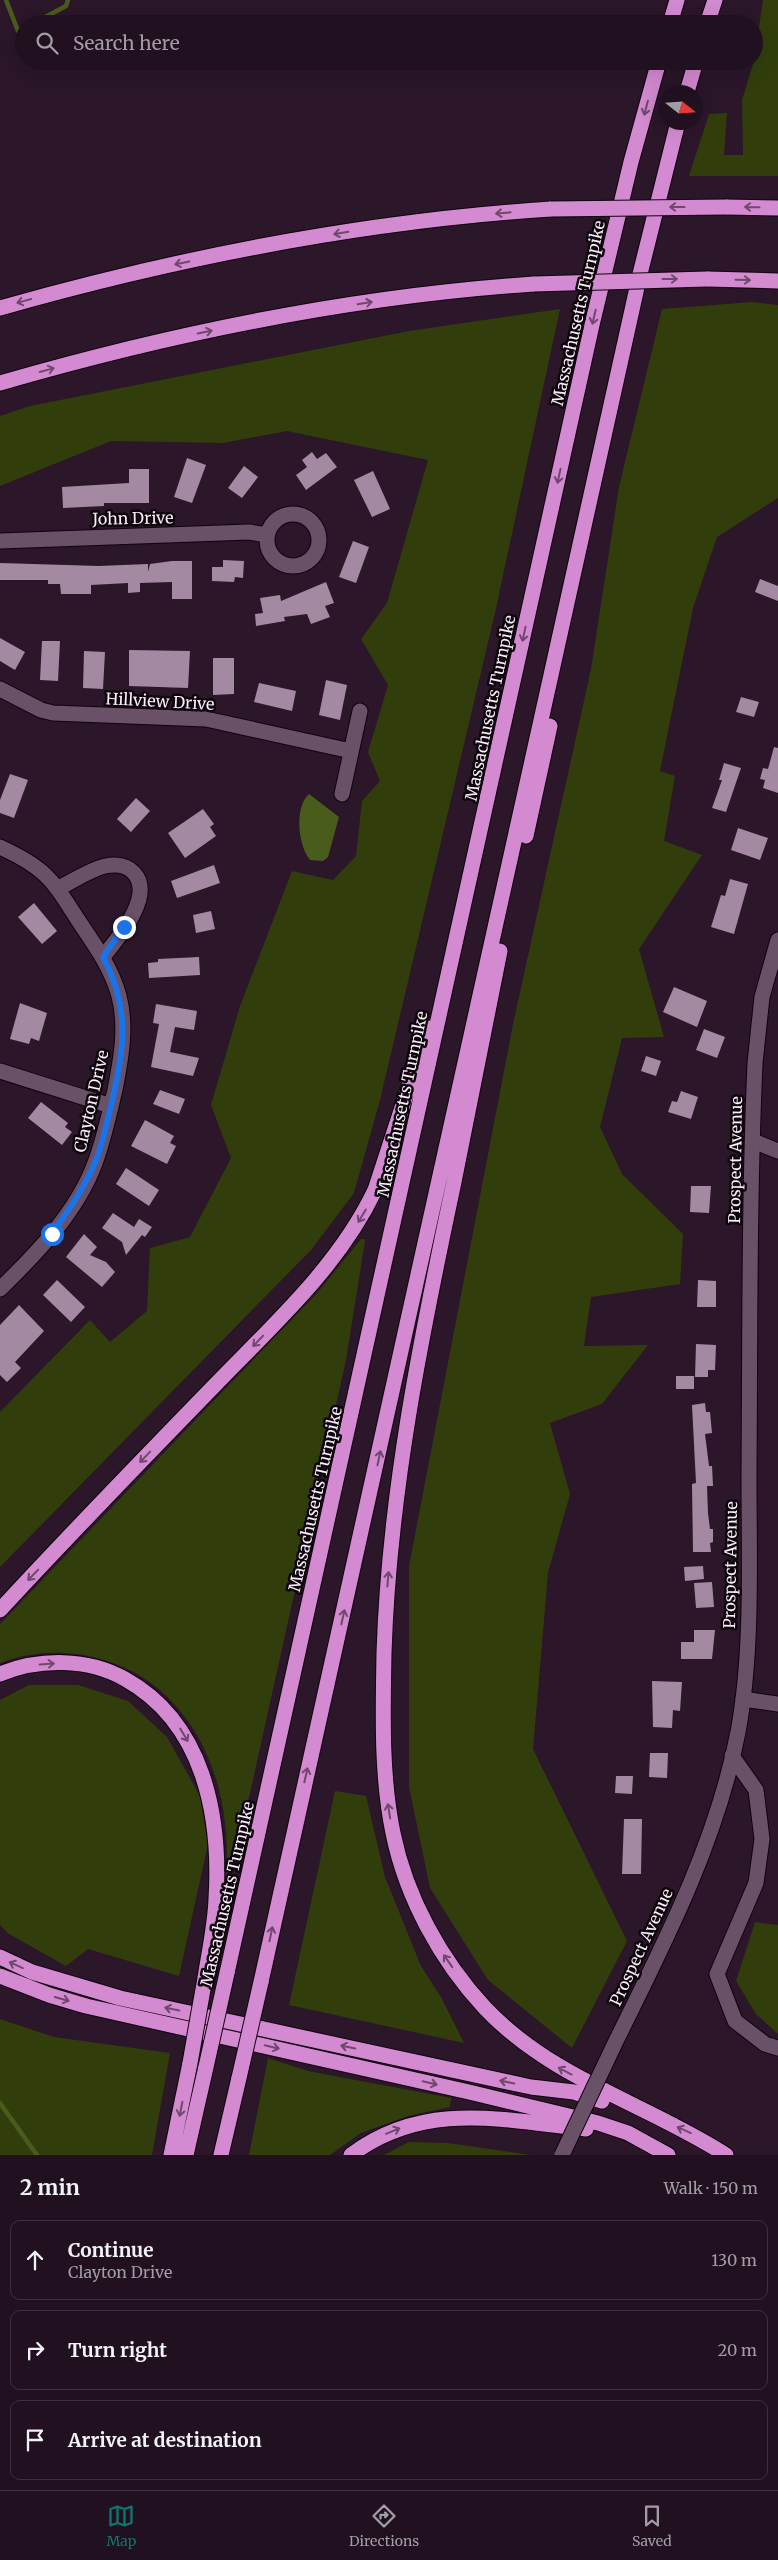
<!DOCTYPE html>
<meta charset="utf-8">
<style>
:root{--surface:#201020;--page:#281929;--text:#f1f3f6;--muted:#a29da5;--line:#3d303e;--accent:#0f766e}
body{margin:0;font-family:Merriweather,serif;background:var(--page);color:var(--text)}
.compass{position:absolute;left:658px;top:85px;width:45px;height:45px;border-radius:50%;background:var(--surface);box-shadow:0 5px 20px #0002;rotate:107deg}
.stop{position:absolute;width:15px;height:15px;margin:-11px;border:4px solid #1a73e8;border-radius:50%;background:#fff}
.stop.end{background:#1a73e8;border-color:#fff;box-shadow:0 1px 5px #0008}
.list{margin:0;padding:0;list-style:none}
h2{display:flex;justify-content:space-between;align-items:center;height:65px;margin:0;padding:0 20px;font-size:21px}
h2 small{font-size:16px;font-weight:400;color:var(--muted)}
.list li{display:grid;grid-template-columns:32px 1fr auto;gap:15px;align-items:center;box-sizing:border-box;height:80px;margin:0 10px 10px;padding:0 10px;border:1px solid var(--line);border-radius:10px}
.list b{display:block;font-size:19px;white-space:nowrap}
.list p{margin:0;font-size:16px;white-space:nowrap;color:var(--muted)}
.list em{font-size:16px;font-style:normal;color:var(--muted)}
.icon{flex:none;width:28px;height:28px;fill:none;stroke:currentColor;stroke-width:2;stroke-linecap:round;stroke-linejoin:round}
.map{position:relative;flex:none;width:778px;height:2155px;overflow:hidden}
.search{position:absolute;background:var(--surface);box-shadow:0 5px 20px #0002;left:15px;right:15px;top:15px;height:55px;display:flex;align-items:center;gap:12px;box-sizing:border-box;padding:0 18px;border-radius:28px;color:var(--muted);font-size:19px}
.sheet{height:335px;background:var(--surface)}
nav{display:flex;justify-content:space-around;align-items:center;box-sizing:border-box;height:70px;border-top:1px solid var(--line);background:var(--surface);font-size:14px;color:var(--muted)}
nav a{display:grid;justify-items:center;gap:2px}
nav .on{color:var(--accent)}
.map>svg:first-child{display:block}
.green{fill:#313e0c}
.water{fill:#4a5c1b}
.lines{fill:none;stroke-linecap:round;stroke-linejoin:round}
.stream{stroke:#4a5c1b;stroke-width:4.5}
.building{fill:#a389a1}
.street-casing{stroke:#120212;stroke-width:17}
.secondary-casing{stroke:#120212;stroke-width:17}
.highway-casing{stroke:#120212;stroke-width:17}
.street{stroke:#695168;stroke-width:15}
.secondary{stroke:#695168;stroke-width:15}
.highway{stroke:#d38ad0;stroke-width:15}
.secondary-bridge-casing{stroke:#120212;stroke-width:17;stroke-linecap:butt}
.highway-bridge-casing{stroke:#120212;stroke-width:17;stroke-linecap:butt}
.secondary-bridge{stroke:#695168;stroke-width:15}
.highway-bridge{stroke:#d38ad0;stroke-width:15}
.oneway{stroke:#70486e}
.route{stroke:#1a73e8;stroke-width:6}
.labels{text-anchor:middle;stroke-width:5;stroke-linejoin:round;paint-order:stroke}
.street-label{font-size:16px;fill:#fceefb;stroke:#0e060d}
</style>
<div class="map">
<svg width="778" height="2155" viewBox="0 0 778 2155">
<rect width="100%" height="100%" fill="#2b162a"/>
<!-- green -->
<path class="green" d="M763 0H778V176H689L709 114 727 113 724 155H743L742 100 754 61Z
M752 302 778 305V498L717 537 693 608 660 771 675 776 664 841 702 855 639 949 664 1037 622 1038 600 1127 622 1174 683 1234 680 1284 591 1297 584 1346 648 1345 602 1404 550 1423 570 1494 548 1573 533 1749 627 1941 572 2048 488 1980 430 1888 409 1787V1566L513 1024 591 669 619 487 662 309Z
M560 309 495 613 380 1100 354 1193 311 1250 0 1567V1412L90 1320 110 1342 147 1311 150 1248 190 1237 231 1158 211 1105 240 1006 292 871 333 880 356 856 362 801 380 781 368 752 388 685 361 639 387 603 428 460 287 431 223 443 111 441 0 486V416L30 406 409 331Z
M361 1239H364L365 1241 346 1360 223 1915C226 1884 229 1854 225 1824 218 1752 177 1681 104 1660 71 1650 33 1650 0 1663V1624L318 1292Z
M29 1685H78L128 1701 167 1737 200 1796 208 1844 179 1976 88 1949 66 1966 9 1934 0 1925V1700Z
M335 1791 366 1796 385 1877 421 1966 441 1997 464 2043 289 2005Z
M755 1922 778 1925V2034L756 2014 736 1981Z
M0 2019 54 2037 170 2053 152 2155H0Z
M268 2058 308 2071 451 2098 450 2107 408 2116 361 2133 330 2155H249Z
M409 2142 448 2143 531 2155H384Z"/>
<!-- water -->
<path class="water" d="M309 794 339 817 328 857 323 861 310 860C298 846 294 807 309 794Z"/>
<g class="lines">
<!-- stream -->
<path class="stream" d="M6 0 18 31 24 28
M32 24 66 6 68 0
M0 2103 37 2155"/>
</g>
<!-- building -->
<path class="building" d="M312 452 317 459 326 453 337 467 306 490 296 475 307 467 302 460Z
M187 458 206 465 192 503 174 497Z
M244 466 258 477 242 498 228 488Z
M129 469H149V503H104V506L63 508 62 487 129 483Z
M373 471 390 509 372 517 354 480Z
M353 541 369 547 356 583 339 577Z
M223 560 244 561 243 578 235 577 234 582 212 581V567H223Z
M172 561H192V599H172V582L140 583V592L128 593V583L91 585V594H61L60 584H48V580H0V563L99 566 148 564V572L150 564Z
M760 579 778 586V601L755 592Z
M326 582 334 603 325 606 330 617 311 624 307 614 284 617 285 621 256 626 255 614 263 613 260 598 280 595 281 601Z
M0 638 25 652 15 670 0 661Z
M42 641H60L58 681 40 680Z
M129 650 190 651 188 688 129 686Z
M84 651 105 652 103 689 83 688Z
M213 658H234V694L213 695Z
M326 680 347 685 340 720 319 715Z
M259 683 296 691 292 711 254 702Z
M741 697 759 702 754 717 736 712Z
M774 747 778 748V793L763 788 765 780 760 779 763 768 768 769Z
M724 763 741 768 726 812 712 808 722 780H719Z
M10 774 28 780 14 818 0 813V800Z
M136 798 150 811 131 832 117 819Z
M203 809 214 824 210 827 216 836 185 858 168 833Z
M738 828 768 838 760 860 731 850Z
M214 865 220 883 177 898 171 881Z
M730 879 748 884 734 934 711 927 721 895 725 896Z
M34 903 57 931 42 944 18 917Z
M211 911 215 929 196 933 193 915Z
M199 957 200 975 149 978 148 963 158 962V959Z
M674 987 707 1001 697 1027 663 1012Z
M20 1003 47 1013 39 1041 31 1038 29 1044 10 1039Z
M156 1004 197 1011 194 1030 175 1027 170 1052 199 1058 193 1076 151 1067 159 1024 153 1023Z
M704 1029 725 1037 717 1058 696 1050Z
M646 1056 661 1061 656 1076 641 1071Z
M160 1090 185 1099 179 1114 153 1104Z
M681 1091 698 1097 691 1119 668 1112 672 1101 677 1102Z
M41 1102 68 1123 65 1127 72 1132 62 1145 28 1118Z
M145 1120 174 1136 170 1143 176 1146 167 1164 131 1146Z
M126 1168 159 1190 149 1206 116 1184Z
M691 1186H711L709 1213 690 1212Z
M113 1213 134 1227 139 1219 152 1227 145 1237 142 1235 126 1255 122 1242 102 1228Z
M84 1234 97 1247 90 1255 106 1262 115 1272 102 1287 66 1257Z
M57 1280 85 1307 71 1322 43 1295Z
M698 1280 716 1281V1307H697Z
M19 1305 44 1331 15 1362 21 1368 7 1382 0 1375V1325Z
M696 1344 716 1345 715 1370H708V1377H695Z
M676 1376H694V1389H676Z
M705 1403 706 1412H710L712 1433 705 1434 709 1466H712L713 1486H707L708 1513 710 1529H713V1542L710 1543 711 1552H693L692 1484 696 1483 692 1405Z
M703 1566 704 1579 685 1581 684 1567Z
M712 1582 714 1607 696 1608 694 1583Z
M694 1630H715L712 1659H681V1642H694Z
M652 1681 682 1682 680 1711 673 1710 672 1728 653 1727Z
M650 1753H668L667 1778 649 1777Z
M616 1776H633L632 1794 615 1793Z
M624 1819H642L641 1874H622Z"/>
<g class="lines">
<defs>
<path id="street" d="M267 540a26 26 0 1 1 52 0a26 26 0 1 1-52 0Z
M0 541 249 532 267 535
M0 689 41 710 53 713 206 719 351 751
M342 794 360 711
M0 847C50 870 53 882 82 926 97 948 112 970 119 996 127 1027 121 1059 115 1090 109 1114 104 1139 95 1163 77 1212 37 1253 0 1289
M59 888C73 881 89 870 105 866 115 864 126 864 134 873 155 896 117 939 103 957
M0 1071 111 1106
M753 1141 778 1151
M743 1699 778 1704
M732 1756 756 1790 762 1839 756 1883 717 1974 735 2021 765 2044 778 2048"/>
<path id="secondary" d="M616 2041C665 1942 717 1841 738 1732 753 1652 749 1558 749 1476 750 1338 749 1200 755 1063L762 997 778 940"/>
<path id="highway" d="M670 24 677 0
M707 24 715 0
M687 92 696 61
M726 207 778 208
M707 279 778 281
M0 308C180 257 365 221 551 209
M0 383C173 333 354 296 534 284
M526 836 550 726
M500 951C485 1028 470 1105 454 1182 421 1337 389 1494 384 1653 383 1713 381 1775 393 1833 406 1897 441 1961 485 2008 552 2079 647 2104 726 2155
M0 1610C70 1534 143 1459 215 1385 273 1325 339 1266 375 1190L428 1028
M0 1674C39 1658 88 1658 125 1679 204 1723 221 1816 216 1899 215 1925 209 1952 205 1978
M0 1957 32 1972 120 1998 531 2087 574 2092 602 2101
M227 1973 592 325 631 162 659 61
M0 1976 49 1995 86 2006 469 2092 598 2123 628 2133 668 2155
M261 1982 640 274 678 122
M171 2155 190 2063
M186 2155 206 2067
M221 2155 239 2078
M351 2155C424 2100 503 2120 586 2129"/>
</defs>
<!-- street casing -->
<use href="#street" class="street-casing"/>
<!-- secondary casing -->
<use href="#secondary" class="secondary-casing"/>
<!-- highway casing -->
<use href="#highway" class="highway-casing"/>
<!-- street -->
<use href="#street" class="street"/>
<!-- secondary -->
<use href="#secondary" class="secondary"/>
<!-- highway -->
<use href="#highway" class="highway"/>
<defs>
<path id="secondary-bridge" d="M562 2155 616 2041"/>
<path id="highway-bridge" d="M551 209 726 207
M534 284 707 279
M190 2063 205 1978
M206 2067 227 1973
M239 2078 261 1982"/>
</defs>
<!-- secondary-bridge casing -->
<use href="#secondary-bridge" class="secondary-bridge-casing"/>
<!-- highway-bridge casing -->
<use href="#highway-bridge" class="highway-bridge-casing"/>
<!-- secondary-bridge -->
<use href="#secondary-bridge" class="secondary-bridge"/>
<!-- highway-bridge -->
<use href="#highway-bridge" class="highway-bridge"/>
</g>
<!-- one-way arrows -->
<defs><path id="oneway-shaft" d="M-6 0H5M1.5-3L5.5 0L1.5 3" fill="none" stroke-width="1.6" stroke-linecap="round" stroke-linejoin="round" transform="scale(1.25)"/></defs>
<g class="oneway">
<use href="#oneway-shaft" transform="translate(646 108) rotate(105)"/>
<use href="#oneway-shaft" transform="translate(677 207) rotate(-180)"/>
<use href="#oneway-shaft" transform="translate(752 207) rotate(-179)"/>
<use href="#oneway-shaft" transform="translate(503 213) rotate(175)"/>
<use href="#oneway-shaft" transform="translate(341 233) rotate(171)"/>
<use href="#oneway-shaft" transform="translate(182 263) rotate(168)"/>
<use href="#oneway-shaft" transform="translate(670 279)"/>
<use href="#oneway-shaft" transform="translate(743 280) rotate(1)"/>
<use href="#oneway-shaft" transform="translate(24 301) rotate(165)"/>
<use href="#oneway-shaft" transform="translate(365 303) rotate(-9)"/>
<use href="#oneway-shaft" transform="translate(594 317) rotate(103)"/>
<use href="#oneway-shaft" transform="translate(205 332) rotate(-12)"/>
<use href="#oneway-shaft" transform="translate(47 370) rotate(-15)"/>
<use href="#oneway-shaft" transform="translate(559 476) rotate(102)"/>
<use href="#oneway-shaft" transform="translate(524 634) rotate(102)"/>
<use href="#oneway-shaft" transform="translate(362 1216) rotate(121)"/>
<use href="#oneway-shaft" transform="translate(258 1341) rotate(134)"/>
<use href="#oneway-shaft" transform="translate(145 1457) rotate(134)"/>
<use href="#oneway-shaft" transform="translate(379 1458) rotate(-78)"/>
<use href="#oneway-shaft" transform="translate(33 1575) rotate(134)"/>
<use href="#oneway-shaft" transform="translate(388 1579) rotate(-85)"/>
<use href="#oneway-shaft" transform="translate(343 1617) rotate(-77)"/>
<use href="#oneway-shaft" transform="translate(47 1664) rotate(-4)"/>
<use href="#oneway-shaft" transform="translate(184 1735) rotate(59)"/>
<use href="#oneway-shaft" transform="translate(306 1775) rotate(-77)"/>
<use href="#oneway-shaft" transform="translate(389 1811) rotate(-99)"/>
<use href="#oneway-shaft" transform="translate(271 1934) rotate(-78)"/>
<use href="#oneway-shaft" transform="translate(448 1961) rotate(-125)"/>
<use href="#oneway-shaft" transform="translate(16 1965) rotate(-156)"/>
<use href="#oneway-shaft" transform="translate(62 1999) rotate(16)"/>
<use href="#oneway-shaft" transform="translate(172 2009) rotate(-168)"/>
<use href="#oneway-shaft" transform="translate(272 2047) rotate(13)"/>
<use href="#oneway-shaft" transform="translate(348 2047) rotate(-168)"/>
<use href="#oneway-shaft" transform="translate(565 2071) rotate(-152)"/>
<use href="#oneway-shaft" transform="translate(507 2082) rotate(-168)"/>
<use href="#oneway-shaft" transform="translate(430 2083) rotate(13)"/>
<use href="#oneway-shaft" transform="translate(181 2109) rotate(101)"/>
<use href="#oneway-shaft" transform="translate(684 2130) rotate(-156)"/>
<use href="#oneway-shaft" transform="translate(393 2131) rotate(-22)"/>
</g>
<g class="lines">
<!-- route -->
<path class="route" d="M52 1234C67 1212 83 1190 94 1165 102 1147 106 1126 111 1106 124 1052 131 1008 103 957L124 927"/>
</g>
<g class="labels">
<!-- street labels -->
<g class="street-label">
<text transform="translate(578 313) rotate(-77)" y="6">Massachusetts Turnpike</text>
<text transform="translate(133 518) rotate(-1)" y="6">John Drive</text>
<text transform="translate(160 701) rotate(3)" y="6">Hillview Drive</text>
<text transform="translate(490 708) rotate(-78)" y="6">Massachusetts Turnpike</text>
<text transform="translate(91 1101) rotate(-77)" y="6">Clayton Drive</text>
<text transform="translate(402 1104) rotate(-78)" y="6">Massachusetts Turnpike</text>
<text transform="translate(735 1160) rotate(-89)" y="6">Prospect Avenue</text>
<text transform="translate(315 1499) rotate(-77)" y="6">Massachusetts Turnpike</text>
<text transform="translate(730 1565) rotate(-89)" y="6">Prospect Avenue</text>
<text transform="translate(227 1894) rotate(-77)" y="6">Massachusetts Turnpike</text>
<text transform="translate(641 1947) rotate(-65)" y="6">Prospect Avenue</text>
</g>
</g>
</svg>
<svg class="compass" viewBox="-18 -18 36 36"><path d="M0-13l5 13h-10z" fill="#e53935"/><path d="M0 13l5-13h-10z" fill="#a29da5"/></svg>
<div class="stop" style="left:52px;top:1234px"></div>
<div class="stop end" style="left:124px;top:927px"></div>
<div class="search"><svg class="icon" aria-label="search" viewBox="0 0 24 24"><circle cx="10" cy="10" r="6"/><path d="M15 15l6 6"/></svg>Search here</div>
</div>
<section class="sheet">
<h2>2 min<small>Walk · 150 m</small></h2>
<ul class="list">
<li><svg class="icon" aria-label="ahead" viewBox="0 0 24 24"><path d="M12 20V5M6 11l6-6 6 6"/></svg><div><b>Continue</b><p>Clayton Drive</p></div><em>130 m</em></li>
<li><svg class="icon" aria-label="right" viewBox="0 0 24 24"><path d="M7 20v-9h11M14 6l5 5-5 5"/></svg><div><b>Turn right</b></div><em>20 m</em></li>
<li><svg class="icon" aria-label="arrive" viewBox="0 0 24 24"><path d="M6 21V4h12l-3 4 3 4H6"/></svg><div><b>Arrive at destination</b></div></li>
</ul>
</section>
<nav>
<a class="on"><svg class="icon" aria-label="map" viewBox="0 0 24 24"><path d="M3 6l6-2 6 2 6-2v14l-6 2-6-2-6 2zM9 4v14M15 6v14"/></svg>Map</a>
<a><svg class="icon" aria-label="directions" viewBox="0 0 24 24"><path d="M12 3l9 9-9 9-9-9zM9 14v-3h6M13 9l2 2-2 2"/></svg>Directions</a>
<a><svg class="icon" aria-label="saved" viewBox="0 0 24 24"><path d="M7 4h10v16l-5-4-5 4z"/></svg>Saved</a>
</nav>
